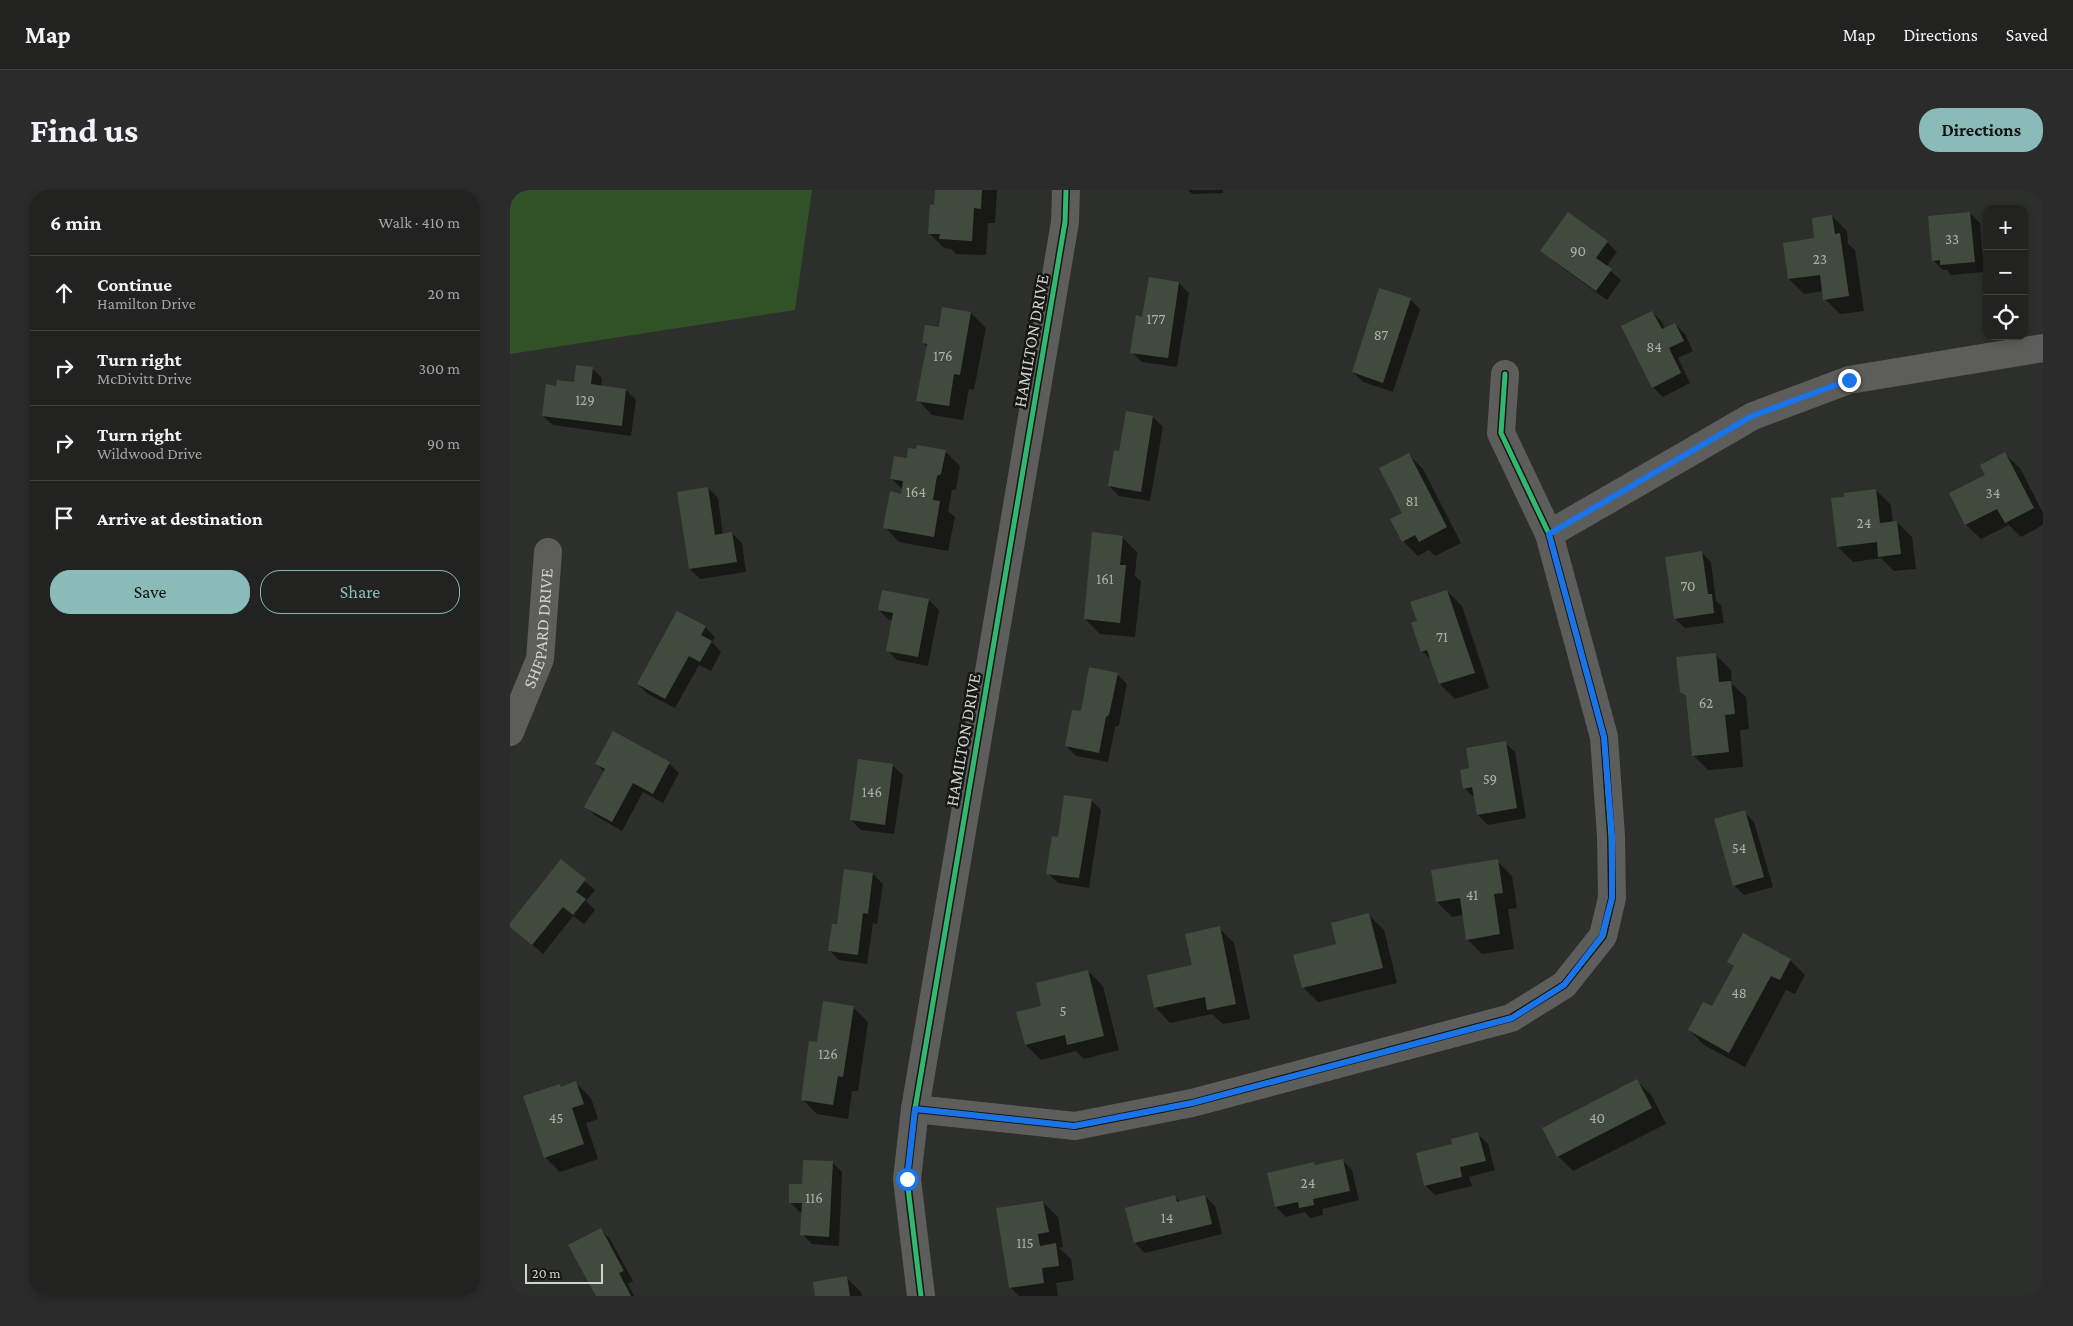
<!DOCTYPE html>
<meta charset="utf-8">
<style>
:root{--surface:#222321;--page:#2a2b2a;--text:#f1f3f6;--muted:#a2a4a5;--line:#3f403f;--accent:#8bbbb9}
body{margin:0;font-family:"Crimson Pro",serif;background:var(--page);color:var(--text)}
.controls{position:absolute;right:15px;top:15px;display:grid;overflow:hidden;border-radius:10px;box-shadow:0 2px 8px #0003}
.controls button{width:45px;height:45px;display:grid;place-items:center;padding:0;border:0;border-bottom:1px solid var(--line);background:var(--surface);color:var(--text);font:25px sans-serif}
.scale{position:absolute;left:15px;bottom:12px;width:78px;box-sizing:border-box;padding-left:5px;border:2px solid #d0d2cf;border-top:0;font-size:14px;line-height:18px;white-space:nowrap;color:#d0d2cf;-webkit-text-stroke:4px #161715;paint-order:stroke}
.stop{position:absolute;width:15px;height:15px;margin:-11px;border:4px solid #1a73e8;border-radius:50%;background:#fff}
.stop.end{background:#1a73e8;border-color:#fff;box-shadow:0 1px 5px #0008}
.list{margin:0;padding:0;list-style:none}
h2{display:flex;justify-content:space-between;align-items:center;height:65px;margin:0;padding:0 20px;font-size:21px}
h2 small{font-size:16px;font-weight:400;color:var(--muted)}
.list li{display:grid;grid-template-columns:32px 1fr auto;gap:15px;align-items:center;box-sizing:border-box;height:75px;padding:0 20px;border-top:1px solid var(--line)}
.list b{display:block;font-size:19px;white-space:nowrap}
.list p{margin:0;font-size:16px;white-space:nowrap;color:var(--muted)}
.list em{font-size:16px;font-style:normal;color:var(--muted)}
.actions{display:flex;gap:10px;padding:15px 20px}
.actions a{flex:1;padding:11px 0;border:1px solid var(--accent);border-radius:20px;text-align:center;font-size:18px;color:var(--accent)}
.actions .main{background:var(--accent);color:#111}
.icon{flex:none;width:28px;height:28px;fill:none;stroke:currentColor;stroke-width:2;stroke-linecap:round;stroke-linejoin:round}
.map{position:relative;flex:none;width:1533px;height:1106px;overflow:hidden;border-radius:20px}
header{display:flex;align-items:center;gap:30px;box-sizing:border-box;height:70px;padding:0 25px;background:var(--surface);border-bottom:1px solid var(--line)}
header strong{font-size:24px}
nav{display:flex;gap:28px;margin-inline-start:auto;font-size:18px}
.intro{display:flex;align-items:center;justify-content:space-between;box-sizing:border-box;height:120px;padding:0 30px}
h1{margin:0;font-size:35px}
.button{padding:12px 22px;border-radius:20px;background:var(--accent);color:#111;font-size:18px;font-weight:700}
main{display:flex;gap:30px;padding:0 30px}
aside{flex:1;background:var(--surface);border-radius:20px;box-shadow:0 2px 8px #0003}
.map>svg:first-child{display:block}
.green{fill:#315227}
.shadow{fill:#0007}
.building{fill:#414b3d}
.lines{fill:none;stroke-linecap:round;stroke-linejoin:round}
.minor{stroke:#5d5d5c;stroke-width:28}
.cycleway-casing{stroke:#161715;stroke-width:8}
.cycleway{stroke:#33b770;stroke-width:5}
.route{stroke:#1a73e8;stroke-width:6}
.labels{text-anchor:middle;stroke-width:5;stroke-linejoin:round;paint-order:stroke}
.number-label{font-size:15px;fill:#acb0aa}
.street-label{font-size:18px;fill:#d0d2cf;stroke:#161715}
</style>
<header>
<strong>Map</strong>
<nav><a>Map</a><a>Directions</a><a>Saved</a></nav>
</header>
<div class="intro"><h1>Find us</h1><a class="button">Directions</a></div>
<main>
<aside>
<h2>6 min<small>Walk · 410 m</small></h2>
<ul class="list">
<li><svg class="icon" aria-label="ahead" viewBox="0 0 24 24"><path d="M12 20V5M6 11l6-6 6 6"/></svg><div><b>Continue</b><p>Hamilton Drive</p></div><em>20 m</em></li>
<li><svg class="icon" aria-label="right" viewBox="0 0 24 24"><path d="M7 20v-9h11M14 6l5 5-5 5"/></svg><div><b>Turn right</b><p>McDivitt Drive</p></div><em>300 m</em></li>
<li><svg class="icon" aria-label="right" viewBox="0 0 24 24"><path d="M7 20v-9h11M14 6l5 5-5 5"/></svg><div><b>Turn right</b><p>Wildwood Drive</p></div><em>90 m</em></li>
<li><svg class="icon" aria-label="arrive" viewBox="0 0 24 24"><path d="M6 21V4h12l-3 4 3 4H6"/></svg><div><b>Arrive at destination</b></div></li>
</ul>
<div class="actions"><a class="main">Save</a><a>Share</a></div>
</aside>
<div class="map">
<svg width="1533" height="1106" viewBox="0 0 1533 1106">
<rect width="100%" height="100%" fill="#2d2f2c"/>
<!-- green -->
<path class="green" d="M0 0H302L285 120 0 164Z"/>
<!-- shadow -->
<path class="shadow" d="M426 0H487L485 33H478L476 65 446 64 441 59 434 58 419 43 425 16Z
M678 0H713V3L682 4Z
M1460 23 1470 33 1474 82 1441 85 1437 80H1433L1423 70Z
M1322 26 1337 41 1338 54 1345 60 1354 121 1330 124 1315 109 1313 101 1294 104 1279 89Z
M1097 52 1107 62 1096 77 1111 90 1097 110 1042 70 1032 60Z
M669 93 679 103 667 177 632 172 622 162 633 128Z
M900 109 910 119 883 202 853 192 843 182Z
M1142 122 1152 132 1155 139 1165 134 1175 144 1183 161 1168 168 1180 193 1153 207 1143 197Z
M461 123 476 138 464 200 459 199 453 230 422 225 408 210 417 157 413 152 430 139Z
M82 178 92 188 91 197 116 200 126 210 121 246 43 235 33 226 48 197 65 193Z
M643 227 653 237 640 311 609 306 599 296Z
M407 261H435L450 276 446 299 442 300 438 321 445 327 438 361 389 352 375 337 393 300 382 289Z
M898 264 913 279 951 353 925 366 919 360 908 366 893 351Z
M1495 264 1510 278 1533 323V335L1511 347 1499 335 1471 349 1456 335 1440 304 1477 285Z
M198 298 208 308 213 345 222 343 232 353 236 382 190 389 180 379Z
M1366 300 1381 315 1383 333 1387 332 1402 347 1406 379 1384 381 1371 368 1343 372 1328 357 1336 308Z
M612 347 627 362 625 386 631 391 625 447 590 444 575 429Z
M1191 362 1201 372 1206 411 1211 415 1214 433 1175 438 1165 429Z
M937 401 952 416 979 498 945 509 930 494 922 471 912 461 908 432Z
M419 410 429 420 418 476 387 470 377 460 383 430H379L369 420Z
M195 437 205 447 202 452 211 462 201 481 189 475 165 518 138 504 128 494Z
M1206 465 1221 480 1222 494 1236 507 1239 539 1230 540 1233 577 1198 580 1183 565 1177 508 1171 502Z
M607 484 617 494 609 535 605 537 598 572 566 566 556 556 572 523Z
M995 553 1005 562 1016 628 978 635 968 625 965 608 954 598 961 579Z
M349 571 383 576 393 585 384 644 351 640 341 630Z
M159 573 169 583 153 613 133 602 112 641 86 626 76 617 95 582 86 574Z
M581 610 591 620 579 698 548 693 538 683 549 648Z
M1234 622 1244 632 1263 697 1234 705 1224 695Z
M51 671 85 700 76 711 85 720 74 734 63 726 33 764 0 735Z
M987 671 1002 686 1007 718 998 719 1004 759 972 764 957 749 953 725 942 727 927 712Z
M363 684 373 694 367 734 363 733 357 774 329 770 319 760 328 736Z
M859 725 874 740 887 793 808 812 793 797Z
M709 738 724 753 740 829 713 834 702 824 660 833 646 818 683 776Z
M1280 770 1295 785 1285 804 1276 800 1235 877 1194 855 1179 840 1202 818 1224 777 1219 772Z
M578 781 593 796 609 860 574 869 566 861 531 870 516 855 533 817Z
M343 817 358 832 348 901H342L338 929 307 924 292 909 308 853Z
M1127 891 1142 906 1156 934 1063 981 1048 966Z
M66 893 81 908 88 929 76 933 88 969 50 982 35 967 50 895 52 898Z
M968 944 978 954 985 980 959 987 962 996 925 1005 915 995 944 955Z
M832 970 842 980 849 1010 812 1019 813 1025 800 1028 795 1022 776 1027 766 1017 804 973 807 976Z
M322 972 332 982 329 1056 302 1054 292 1044 293 1022H290L280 1012 293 996Z
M695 1006 705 1016 712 1044 635 1063 625 1053 617 1019 665 1007 670 1012Z
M533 1012 548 1027 553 1057 549 1058 561 1069 564 1090 546 1093 548 1106H509L500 1097Z
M90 1039 100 1049 123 1091 118 1094 124 1106H87Z
M336 1087 351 1102 352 1106H307Z"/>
<!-- building -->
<path class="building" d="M425 0H472L471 19 464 18 462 51 429 49 430 44H418L420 14 424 15Z
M1058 22 1098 51 1086 68 1102 79 1086 101 1030 61Z
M1460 22 1465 72 1430 75V70L1422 71 1418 26Z
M1322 25 1325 44 1330 43 1339 106 1313 110 1310 85 1278 89 1273 53 1304 48 1302 28Z
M639 87 669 92 658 168 620 163 626 125 632 127Z
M869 98 901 108 873 193 842 182Z
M432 117 461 122 450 185 444 184 439 216 406 211 417 154 412 153 415 135 429 137Z
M1142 121 1152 139 1165 133 1174 151 1159 158 1171 183 1142 198 1111 136Z
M66 175 83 177 81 194 116 199 112 236 32 226 36 194 46 196 47 190 64 192Z
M616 221 643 226 631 302 598 296 604 260 609 261Z
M407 255 436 260 431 284 427 286 423 310 430 311 424 347 373 338 380 301 391 304 393 291 380 289 384 266 397 268 398 258 406 259Z
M1495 262 1524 318 1495 333 1487 319 1455 335 1439 303 1475 285 1470 275Z
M899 263 937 337 909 352 905 345 892 352 880 329 892 323 869 278Z
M198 297 205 345 222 342 227 372 179 379 167 302Z
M1366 299 1370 333 1387 331 1391 364 1368 367 1367 352 1327 357 1321 308 1334 307V303Z
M582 342 613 346 610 375H616L610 433 574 429Z
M1192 361 1198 404H1202L1204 423 1164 429 1155 367Z
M372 400 419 409 408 467 376 461 383 423 368 420Z
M937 400 965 483 929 494 917 460 911 462 901 433 907 431 900 412Z
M167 421 196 436 191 445 202 451 190 472 179 466 155 509 127 494Z
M1206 463 1209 492 1221 491 1225 524 1215 525 1219 562 1182 566 1176 506 1170 502 1166 467Z
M579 477 608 483 599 525 596 527 589 563 555 556 562 520 571 521Z
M103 541 160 572 143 604 123 593 102 632 74 617 95 579 85 574Z
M996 551 1007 618 967 625 962 597 953 599 950 580 959 578 956 558Z
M348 569 383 574 375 635 340 630Z
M554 605 582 609 569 688 536 684 542 646 548 647Z
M1235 620 1254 687 1223 696 1204 629Z
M51 669 76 689 66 702 76 709 63 725 53 717 22 755 0 737V733Z
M988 669 993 703 984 704 990 744 956 750 950 708 926 712 921 680Z
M334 679 363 683 358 724 353 723 348 765 318 761 322 734H327Z
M859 723 873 778 792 798 783 765 826 754 821 733Z
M710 736 726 814 697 820 695 807 644 818 637 785 682 775 675 744Z
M1233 743 1281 769 1270 790 1261 786 1219 863 1178 840 1193 812 1202 816 1224 776 1217 772Z
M578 780 594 846 557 855 555 845 515 855 506 822 531 816 526 793Z
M313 811 344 816 333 887 328 886 323 915 291 910 299 851 307 852Z
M1127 889 1142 918 1047 967 1032 938Z
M66 891 74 914 62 918 74 954 34 968 13 906 50 894 51 897Z
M968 942 976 971 950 977 952 987 914 996 906 963 942 954 941 949Z
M833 969 840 1001 803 1009 804 1015 789 1018 788 1012 765 1017 757 983 804 972 805 975Z
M293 970 323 971 319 1047 290 1045 292 1013H279V994H292Z
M665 1005 667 1012 695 1005 702 1034 624 1053 615 1018Z
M533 1011 539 1042 528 1044 530 1056 546 1053 549 1076 532 1078 534 1093 499 1098 486 1018Z
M91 1038 114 1081 109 1083 121 1106H86L58 1055Z
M337 1086 340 1106H305L303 1092Z"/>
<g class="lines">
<!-- minor -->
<g class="minor">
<path d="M1039 344 1243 226 1339 190 1533 158"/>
<path id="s1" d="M0 542 30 469 38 362"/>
<path d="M405 919 565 936 682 913 1001 828 1054 795 1093 746 1102 708 1101 646 1094 547 1039 344 991 243 995 184"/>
<path d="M411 1106 397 989 405 919 555 32 556 0"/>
</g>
<defs>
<path id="cycleway" d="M405 919 565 936 682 913 1001 828 1054 795 1093 746 1102 708 1101 646 1094 547 1039 344 991 243 995 184
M411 1106 397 989 405 919 555 32 556 0"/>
</defs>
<!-- cycleway casing -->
<use href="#cycleway" class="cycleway-casing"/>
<!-- cycleway -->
<use href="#cycleway" class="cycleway"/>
</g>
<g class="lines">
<!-- route -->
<path class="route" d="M397 989 405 919 564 936 682 913 1002 828 1054 795 1092 746 1102 708V646L1094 547 1039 344 1242 226 1339 190"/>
</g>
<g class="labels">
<!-- number labels -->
<g class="number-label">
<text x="1442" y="54">33</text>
<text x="1068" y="66">90</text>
<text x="1310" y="74">23</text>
<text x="646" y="134">177</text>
<text x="871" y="150">87</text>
<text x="1144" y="162">84</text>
<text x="433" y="171">176</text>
<text x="75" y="215">129</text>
<text x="406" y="307">164</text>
<text x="1483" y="308">34</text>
<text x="902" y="316">81</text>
<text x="1354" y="338">24</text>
<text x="595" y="394">161</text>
<text x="1178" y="401">70</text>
<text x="932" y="452">71</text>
<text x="1196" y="518">62</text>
<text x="980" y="594">59</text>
<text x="362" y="607">146</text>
<text x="1229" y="663">54</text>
<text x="962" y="710">41</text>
<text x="1229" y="808">48</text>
<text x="553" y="826">5</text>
<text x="318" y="869">126</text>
<text x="46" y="933">45</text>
<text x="1087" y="933">40</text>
<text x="798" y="998">24</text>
<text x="304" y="1013">116</text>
<text x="657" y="1033">14</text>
<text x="515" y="1058">115</text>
</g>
<!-- street labels -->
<g class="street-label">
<text transform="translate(521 151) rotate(-80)" y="6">HAMILTON DRIVE</text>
<text dy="6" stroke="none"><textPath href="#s1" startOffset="109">SHEPARD DRIVE</textPath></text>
<text transform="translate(453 550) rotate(-80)" y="6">HAMILTON DRIVE</text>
</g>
</g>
</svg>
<div class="controls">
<button>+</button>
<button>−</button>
<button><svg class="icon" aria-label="locate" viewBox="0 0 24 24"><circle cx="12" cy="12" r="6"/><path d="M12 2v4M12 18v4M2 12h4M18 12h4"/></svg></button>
</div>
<div class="scale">20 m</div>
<div class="stop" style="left:397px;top:989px"></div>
<div class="stop end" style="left:1339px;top:190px"></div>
</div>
</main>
